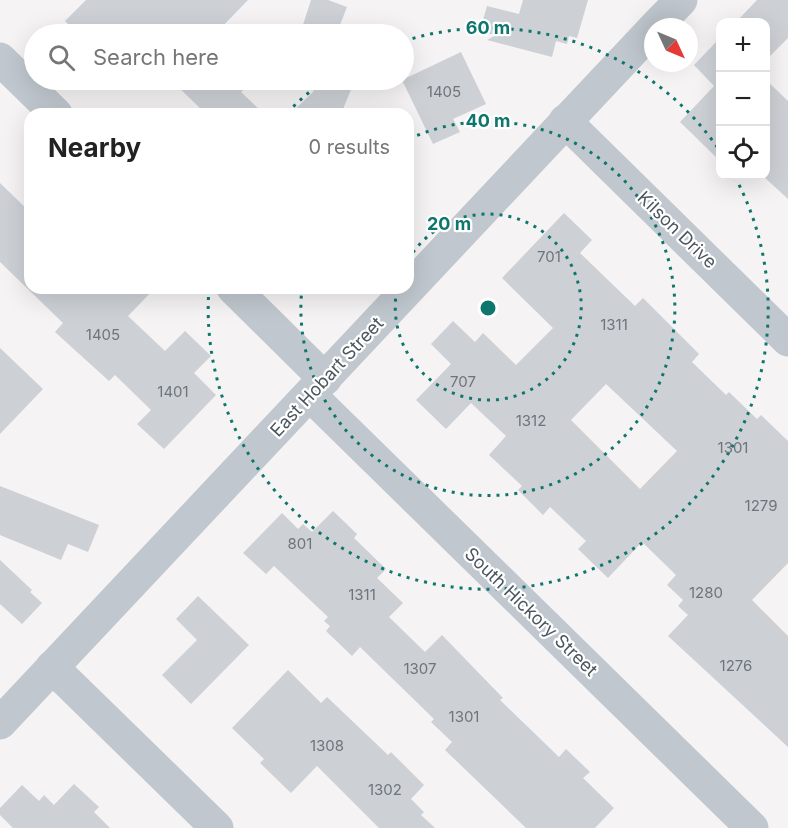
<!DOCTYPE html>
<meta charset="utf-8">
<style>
:root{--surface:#fff;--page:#f6f6f6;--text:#222;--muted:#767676;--line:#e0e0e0}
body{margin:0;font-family:Inter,sans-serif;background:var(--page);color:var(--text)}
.controls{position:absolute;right:18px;top:18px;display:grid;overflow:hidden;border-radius:12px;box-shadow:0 6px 24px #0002}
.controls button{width:54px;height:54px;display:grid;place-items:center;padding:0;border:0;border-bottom:2px solid var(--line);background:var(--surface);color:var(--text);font:30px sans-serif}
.compass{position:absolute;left:644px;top:18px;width:54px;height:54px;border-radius:50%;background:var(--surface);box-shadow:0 6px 24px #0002;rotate:134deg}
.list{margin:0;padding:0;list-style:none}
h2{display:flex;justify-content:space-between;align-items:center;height:78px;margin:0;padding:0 24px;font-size:26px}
h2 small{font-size:20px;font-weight:400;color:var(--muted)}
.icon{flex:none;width:33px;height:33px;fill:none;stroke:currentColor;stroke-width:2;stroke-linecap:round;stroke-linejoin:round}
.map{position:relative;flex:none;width:788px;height:828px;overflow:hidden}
.search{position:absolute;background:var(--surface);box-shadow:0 6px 24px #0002;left:24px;top:24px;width:390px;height:66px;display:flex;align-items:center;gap:15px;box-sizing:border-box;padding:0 21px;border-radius:33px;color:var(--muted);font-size:22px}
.panel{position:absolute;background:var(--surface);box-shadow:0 6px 24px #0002;left:24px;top:108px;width:390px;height:186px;border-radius:18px}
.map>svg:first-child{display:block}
.building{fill:#cdd0d5;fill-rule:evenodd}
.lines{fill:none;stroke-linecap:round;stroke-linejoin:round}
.minor{stroke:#c0c7ce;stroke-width:33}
.tertiary{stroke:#c0c7ce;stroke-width:33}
.ring{fill:none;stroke:#0f766e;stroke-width:3;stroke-dasharray:3 6}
.labels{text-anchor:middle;stroke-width:4.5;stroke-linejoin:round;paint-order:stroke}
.number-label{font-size:15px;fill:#6c757c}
.street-label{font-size:18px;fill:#4c575f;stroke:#fff}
.centre{fill:#0f766e;stroke:#fff;stroke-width:3}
.ring-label{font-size:18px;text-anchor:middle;font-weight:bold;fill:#0f766e;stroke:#fff;stroke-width:4.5;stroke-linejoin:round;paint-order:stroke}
</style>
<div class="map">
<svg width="788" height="828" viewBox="0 0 788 828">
<rect width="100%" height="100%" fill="#f5f3f3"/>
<!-- building -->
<path class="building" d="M86 0H248L215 34H78L65 21Z
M311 0H328L347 7 338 30 349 34H300Z
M523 0H588L577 38 569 36 567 44 556 41 552 57 487 40 498 34H479L487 6 519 14Z
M757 0H788V38L765 61V22H736Z
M720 38V161L680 122 714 86 694 65Z
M461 52 486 104 453 119 460 132 433 144 402 80Z
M765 79 788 101V199L763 176H765Z
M157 80H253L241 92 264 114H206L171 80 165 87Z
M302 80H355L341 114H290L314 91Z
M0 183 30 212V288H155L128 316 165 351 185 331 211 356 194 373 216 395 164 449 137 424 151 410 115 375 109 381 55 332 63 323 0 262Z
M564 213 592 240 580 253 635 306 643 298 699 354 692 362 726 395 729 392 757 419 761 415 788 441V563L752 600 788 636V747L668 636 688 615 678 606 683 600 667 585 676 575 642 542 608 578 578 549 586 541 550 507 543 515 518 490 522 486 489 455 506 436 471 403 446 429 416 400 451 364 431 344 453 321 475 342 483 333 516 365 553 328 502 278ZM606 384 677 451 640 489 571 420Z
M0 348 43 389 0 434Z
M0 486 99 525 88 552 68 544 61 560 0 535Z
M333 511 357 534 354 538 386 569 377 578 403 603 389 617 425 652 442 635 503 698 500 700 559 757 566 749 590 772 583 778 614 808 595 828H526L445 750 452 742 431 722 434 719 360 647 352 656 326 631 330 626 324 621 328 617 274 566 266 574 243 553 282 513 298 529 303 524 312 532Z
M0 560 32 590 30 592 42 603 22 624 0 604Z
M198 596 249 645 191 704 162 675 197 640 176 619Z
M288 670 321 703 327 697 388 755 391 752 424 785 411 799 424 812 421 815 435 828H379L317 766 291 793 260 763 264 759 232 728Z
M74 784 99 807 94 812 110 828H13L0 815V808L22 785 39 801 44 795 54 805Z"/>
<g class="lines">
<!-- minor -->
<path class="minor" d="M0 59 56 114
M565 121 788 340
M233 288 325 379
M310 395 752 828
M52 667 217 828"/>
<!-- tertiary -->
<path class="tertiary" d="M655 27 681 0
M0 723 653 29"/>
</g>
<!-- distance rings -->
<g class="ring">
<path d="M408 260A93 93 0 1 1 397 289"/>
<path d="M409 139A187 187 0 1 1 302 288"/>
<path d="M287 113A280 280 0 0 1 325 80M404 41A280 280 0 0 1 720 151M735 177A280 280 0 1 1 209 288"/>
</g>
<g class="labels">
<!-- number labels -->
<g class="number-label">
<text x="444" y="97">1405</text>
<text x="549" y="262">701</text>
<text x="614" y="330">1311</text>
<text x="103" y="340">1405</text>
<text x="463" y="387">707</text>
<text x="173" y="397">1401</text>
<text x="531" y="426">1312</text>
<text x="733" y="453">1301</text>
<text x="761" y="511">1279</text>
<text x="300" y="549">801</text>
<text x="706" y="598">1280</text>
<text x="362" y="600">1311</text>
<text x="736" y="671">1276</text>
<text x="420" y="674">1307</text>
<text x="464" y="722">1301</text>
<text x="327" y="751">1308</text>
<text x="385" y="795">1302</text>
</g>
<!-- street labels -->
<g class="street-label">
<text transform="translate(677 230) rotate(44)" y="6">Kilson Drive</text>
<text transform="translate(327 377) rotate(-47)" y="6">East Hobart Street</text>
<text transform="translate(531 612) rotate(44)" y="6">South Hickory Street</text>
</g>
</g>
<circle cx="488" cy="308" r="9" class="centre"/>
<g class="ring-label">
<text x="488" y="34">60 m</text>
<text x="488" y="127">40 m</text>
<text x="449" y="230">20 m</text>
</g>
</svg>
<div class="controls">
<button>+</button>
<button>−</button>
<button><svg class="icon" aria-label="locate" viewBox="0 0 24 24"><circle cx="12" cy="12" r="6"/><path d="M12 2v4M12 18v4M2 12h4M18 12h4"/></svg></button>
</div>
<svg class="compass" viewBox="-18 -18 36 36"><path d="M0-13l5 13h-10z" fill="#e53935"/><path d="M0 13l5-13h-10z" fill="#767676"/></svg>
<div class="search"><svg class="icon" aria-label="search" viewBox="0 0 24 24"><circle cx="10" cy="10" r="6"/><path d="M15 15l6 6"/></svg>Search here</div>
<section class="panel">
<h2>Nearby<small>0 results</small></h2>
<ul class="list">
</ul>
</section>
</div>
